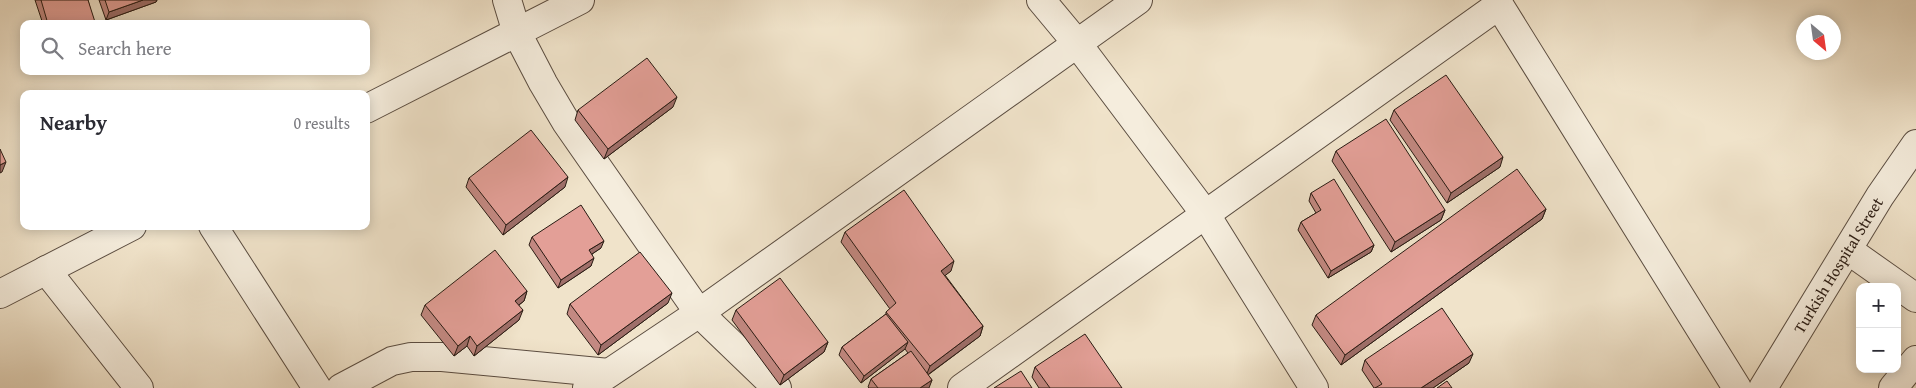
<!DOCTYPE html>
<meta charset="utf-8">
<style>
:root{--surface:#fff;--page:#f2f2f3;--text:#2b2b33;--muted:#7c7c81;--line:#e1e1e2}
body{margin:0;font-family:"Gentium Book Plus",serif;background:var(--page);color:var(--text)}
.controls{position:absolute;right:15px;bottom:15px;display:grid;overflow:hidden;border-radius:10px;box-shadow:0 2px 12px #0003}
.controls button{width:45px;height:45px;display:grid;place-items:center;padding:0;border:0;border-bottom:1px solid var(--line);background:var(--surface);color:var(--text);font:25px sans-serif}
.compass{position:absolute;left:1796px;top:15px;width:45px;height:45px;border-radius:50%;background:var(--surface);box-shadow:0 2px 12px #0003;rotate:151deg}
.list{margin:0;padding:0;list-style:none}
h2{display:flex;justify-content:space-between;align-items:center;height:65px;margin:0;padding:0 20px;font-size:21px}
h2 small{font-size:16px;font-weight:400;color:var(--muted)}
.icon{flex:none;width:28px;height:28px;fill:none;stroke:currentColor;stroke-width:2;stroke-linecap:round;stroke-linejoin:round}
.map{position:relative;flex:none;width:1916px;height:388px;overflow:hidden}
.search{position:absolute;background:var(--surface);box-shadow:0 2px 12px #0003;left:20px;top:20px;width:350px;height:55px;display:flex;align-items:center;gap:12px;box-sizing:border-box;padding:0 18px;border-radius:10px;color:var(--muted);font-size:19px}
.panel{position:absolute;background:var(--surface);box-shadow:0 2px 12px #0003;left:20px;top:90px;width:350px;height:140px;border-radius:10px}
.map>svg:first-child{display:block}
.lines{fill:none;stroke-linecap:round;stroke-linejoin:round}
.minor-casing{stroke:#5b4d41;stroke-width:30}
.minor{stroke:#f5eddd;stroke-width:28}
.wall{fill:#c38982;stroke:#291b13}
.shaded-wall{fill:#9f6f6a;stroke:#291b13}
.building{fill:#e39f97;stroke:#291b13}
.labels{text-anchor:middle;stroke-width:4.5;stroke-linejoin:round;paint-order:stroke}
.street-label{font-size:16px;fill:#291b13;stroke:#f5eddd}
</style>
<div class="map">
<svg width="1916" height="388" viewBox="0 0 1916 388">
<rect width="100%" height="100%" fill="#f0e3ca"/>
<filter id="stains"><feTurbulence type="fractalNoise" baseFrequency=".004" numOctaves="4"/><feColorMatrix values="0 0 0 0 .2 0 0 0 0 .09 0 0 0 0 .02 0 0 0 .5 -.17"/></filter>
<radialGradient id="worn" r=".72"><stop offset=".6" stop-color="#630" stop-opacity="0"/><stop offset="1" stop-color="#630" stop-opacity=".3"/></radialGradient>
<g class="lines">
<defs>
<g id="minor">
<path d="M507 0 517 33 543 83 566 122 699 313 777 388"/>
<path d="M1041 0 1076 42 1206 215 1314 388"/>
<path d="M1496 0 1737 388"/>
<path d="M366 109 580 0"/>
<path d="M213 226 317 388"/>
<path d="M1848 250 1916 298"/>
<path d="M46 270 139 388"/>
<path d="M0 294 132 226"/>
<path d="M341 388 392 361 411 357H442L609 373"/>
<path d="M587 388 699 313 1138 0"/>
<path d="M962 388 1499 5"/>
<path id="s1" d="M1763 388 1880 196 1916 144"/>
<path d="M1893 388 1916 360"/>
</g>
</defs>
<!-- minor casing -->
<use href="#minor" class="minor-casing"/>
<!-- minor -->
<use href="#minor" class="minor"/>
</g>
<!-- wall -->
<path class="wall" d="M35 0H88L94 24H43Z
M99 0H157L156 2 106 20Z
M673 107 604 159 575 120 578 110Z
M1394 110 1500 167 1447 203 1390 120Z
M1336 151 1445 210 1441 220 1391 252 1332 161Z
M469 178 565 187 503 235 466 187Z
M1311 193 1374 245 1371 252 1328 278 1298 230 1301 222 1316 213 1309 201Z
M1546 209 1542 219 1341 365 1312 325 1316 315Z
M845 232 951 271 945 275 983 326 980 336 928 375 932 380 928 388H869L868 387 871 379 908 353 905 349 861 383 839 355 842 347 886 314V312L890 309 841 242Z
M532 237 601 248 592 254 591 266 558 288 529 245Z
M527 291 524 301 519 305V320L474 356 467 346 454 356 421 315 425 305Z
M668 303 598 355 567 314 570 304Z
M736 310 828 342 824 352 780 385 732 320Z
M1365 360 1469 363 1433 388H1374L1362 370Z
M1035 367 1122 388H1039L1032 377Z"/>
<!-- shaded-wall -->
<path class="shaded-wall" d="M143 0H157L156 2 106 20 109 12Z
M677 97 673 107 604 159 608 149Z
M1503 157 1500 167 1447 203 1451 193Z
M6 162 2 172 0 173V165Z
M568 177 565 187 503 235 506 225Z
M1546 209 1542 219 1341 365 1345 355Z
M1445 210 1441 220 1391 252 1395 242Z
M604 241 601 248 586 258 589 250Z
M1374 245 1371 252 1328 278 1331 271Z
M594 258 591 266 558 288 561 280Z
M954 261 951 271 938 281 941 271Z
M527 291 524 301 512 310 515 301Z
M672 293 668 303 598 355 601 345Z
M523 310 519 320 474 356 477 346Z
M983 326 980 336 926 376 930 366Z
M470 336 467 346 454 356 458 346Z
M828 342 824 352 780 385 784 375Z
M908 342 905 349 861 383 864 376Z
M1473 354 1469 363 1433 388H1421Z
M932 380 929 388H920Z"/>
<!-- building -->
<path class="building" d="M41 0H88L95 22 88 24H48Z
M105 0H143L109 12Z
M647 58 677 97 608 149 578 110Z
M1446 75 1503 157 1451 193 1394 110Z
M1386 119 1445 210 1395 242 1336 151Z
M531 130 568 177 506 225 469 178Z
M0 149 6 162 0 165Z
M1517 169 1546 209 1345 355 1316 315Z
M1334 179 1374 245 1331 271 1301 222 1321 210 1311 193Z
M904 190 954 261 941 271 983 326 930 366 886 312 896 303 845 232Z
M581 205 604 241 589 250 594 258 561 280 532 237Z
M495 250 527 291 515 301 523 310 477 346 470 336 458 346 425 305Z
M640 252 672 293 601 345 570 304Z
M780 278 828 342 784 375 736 310Z
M1442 308 1473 354 1421 388H1375L1382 384 1365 360Z
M886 314 908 342 864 376 842 347Z
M1085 334 1122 388H1050L1035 367Z
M911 351 932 380 920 388H878L871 379Z
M1021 371 1032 388H994Z
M1447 381 1452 388H1437Z"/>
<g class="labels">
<!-- street labels -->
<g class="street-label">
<text dy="6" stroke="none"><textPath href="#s1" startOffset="144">Turkish Hospital Street</textPath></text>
</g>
</g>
<rect width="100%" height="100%" filter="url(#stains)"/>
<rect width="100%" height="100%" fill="url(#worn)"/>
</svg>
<div class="controls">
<button>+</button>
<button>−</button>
</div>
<svg class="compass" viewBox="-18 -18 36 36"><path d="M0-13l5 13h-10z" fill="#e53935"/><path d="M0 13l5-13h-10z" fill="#7c7c81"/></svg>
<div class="search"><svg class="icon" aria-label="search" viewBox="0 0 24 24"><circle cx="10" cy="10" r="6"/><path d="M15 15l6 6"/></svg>Search here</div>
<section class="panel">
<h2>Nearby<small>0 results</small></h2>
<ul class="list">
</ul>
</section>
</div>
